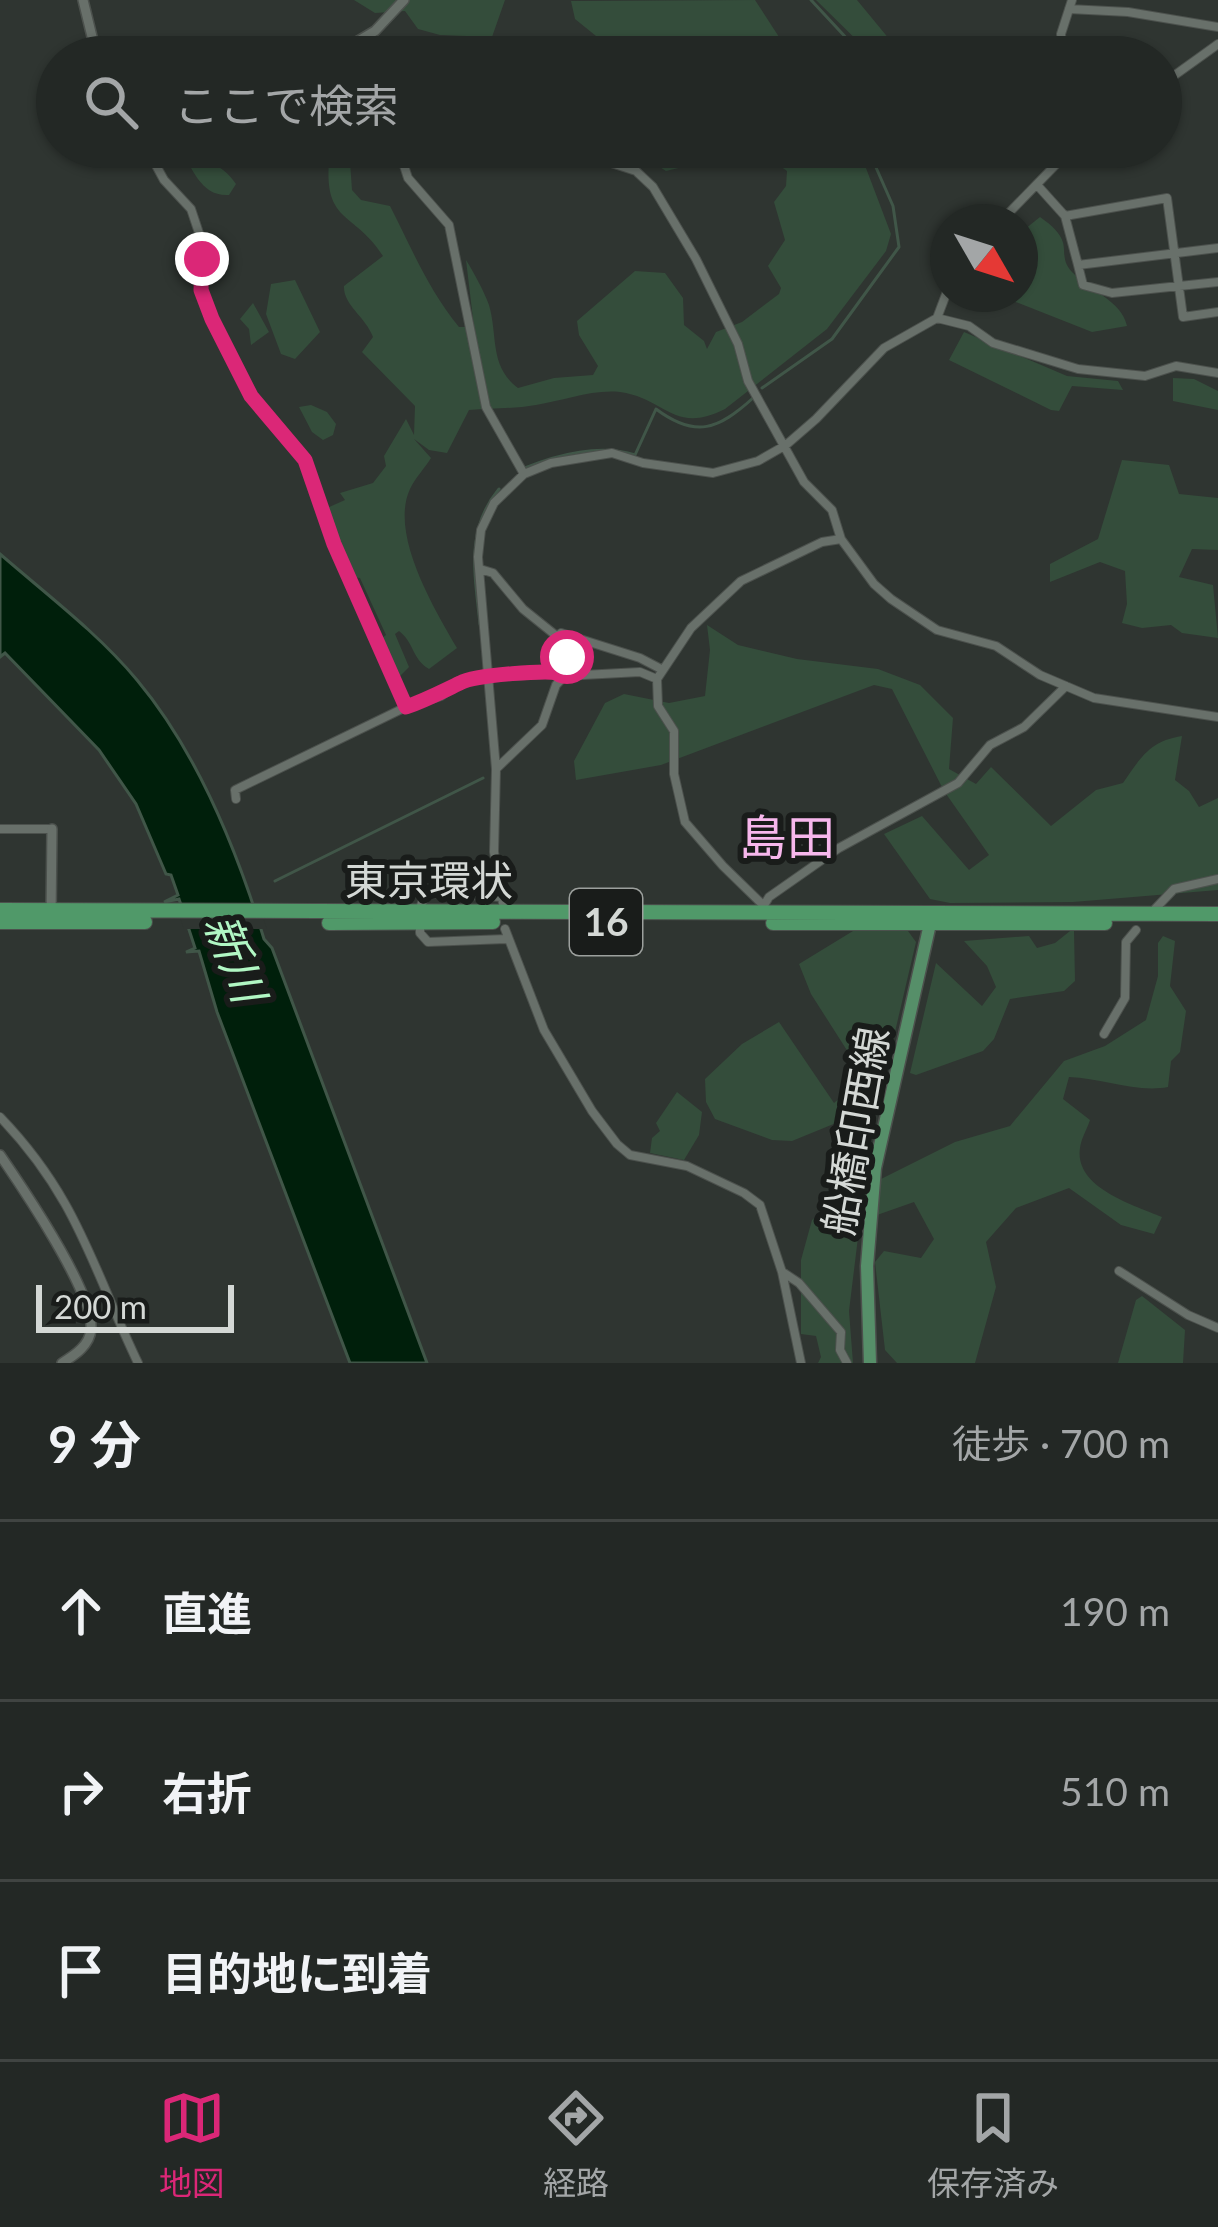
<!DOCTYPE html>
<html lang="ja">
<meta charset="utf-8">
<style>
:root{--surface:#232825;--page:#2b302d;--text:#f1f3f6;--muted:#a3a6a7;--line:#404442;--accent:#db2777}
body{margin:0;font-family:Lato,"Noto Sans JP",sans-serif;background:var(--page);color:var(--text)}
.compass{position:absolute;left:930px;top:204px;width:108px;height:108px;border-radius:50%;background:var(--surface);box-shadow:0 3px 9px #0004;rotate:129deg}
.scale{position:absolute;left:36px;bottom:30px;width:198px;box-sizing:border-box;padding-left:12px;border:6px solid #d4d8d5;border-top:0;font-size:33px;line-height:42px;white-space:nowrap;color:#d4d8d5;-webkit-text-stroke:9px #191c1a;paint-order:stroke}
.stop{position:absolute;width:36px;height:36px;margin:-27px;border:9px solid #db2777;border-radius:50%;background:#fff}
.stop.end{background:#db2777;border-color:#fff;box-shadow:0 3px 12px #0008}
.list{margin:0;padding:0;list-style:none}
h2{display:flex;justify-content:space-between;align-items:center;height:156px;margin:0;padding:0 48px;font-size:51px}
h2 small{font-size:39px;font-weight:400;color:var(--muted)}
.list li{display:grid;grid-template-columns:78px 1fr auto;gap:36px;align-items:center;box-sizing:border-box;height:180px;padding:0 48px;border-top:3px solid var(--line)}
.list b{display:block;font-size:45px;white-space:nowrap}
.list em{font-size:39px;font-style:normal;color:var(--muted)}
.icon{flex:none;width:66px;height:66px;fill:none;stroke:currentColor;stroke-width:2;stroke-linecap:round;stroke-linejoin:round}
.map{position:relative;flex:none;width:1218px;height:1363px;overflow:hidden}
.search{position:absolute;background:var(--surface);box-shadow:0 3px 9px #0004;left:36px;right:36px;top:36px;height:132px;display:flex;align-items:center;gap:30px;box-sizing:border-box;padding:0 42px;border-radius:66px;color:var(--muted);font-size:45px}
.sheet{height:696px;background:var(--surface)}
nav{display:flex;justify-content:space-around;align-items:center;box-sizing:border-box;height:168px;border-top:3px solid var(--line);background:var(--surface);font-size:33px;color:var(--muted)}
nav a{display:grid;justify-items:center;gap:6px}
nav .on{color:var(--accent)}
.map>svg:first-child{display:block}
.green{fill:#344d3b}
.water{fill:#001f0b;stroke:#405648;stroke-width:3}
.pier{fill:#2f3531}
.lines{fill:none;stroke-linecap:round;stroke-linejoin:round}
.stream{stroke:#405648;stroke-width:3}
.minor-casing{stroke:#4c514d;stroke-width:10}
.tertiary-casing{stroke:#4c514d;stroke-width:12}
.primary-casing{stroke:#4c514d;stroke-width:15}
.trunk-casing{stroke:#4c514d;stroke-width:16}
.minor{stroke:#68706a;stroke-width:8}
.tertiary{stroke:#68706a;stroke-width:9}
.primary{stroke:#568f69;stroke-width:12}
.trunk{stroke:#509969;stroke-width:14}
.route{stroke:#db2777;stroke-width:15}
.labels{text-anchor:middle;stroke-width:12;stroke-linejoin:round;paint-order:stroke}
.shield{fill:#191c1a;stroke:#9ca09d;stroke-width:3}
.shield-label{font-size:39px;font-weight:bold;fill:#d4d8d5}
.street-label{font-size:42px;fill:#d4d8d5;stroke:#191c1a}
.water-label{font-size:45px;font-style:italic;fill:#b1f7c4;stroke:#191c1a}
.quarter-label{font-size:48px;fill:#f7b7ec;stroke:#191c1a}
</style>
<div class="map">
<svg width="1218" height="1363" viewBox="0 0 1218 1363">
<rect width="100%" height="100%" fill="#2f3531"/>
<!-- green -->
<path class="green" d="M354 0H505L492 37 440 35 418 29 405 11 375 13Z
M755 0 792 57H622L575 19 571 1Z
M816 0H857L904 57H874Z
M180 147H196L195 151C210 163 225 167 236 184L229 195C201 197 192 168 180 147Z
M326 147H349L352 190 361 200 390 206C412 249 428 289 459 327H474L466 260C474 273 484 291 489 305 498 336 489 366 518 388L554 378 593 375 598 366 579 335 577 321 635 271 665 273 683 298 684 325 704 341 707 349 716 332 742 322 779 294 781 288 768 266 785 240 774 202 786 186 787 171 754 147H858L891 234 886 251 827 329 725 409C674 435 665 398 620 392 593 389 562 401 536 405 514 409 491 408 469 410L447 453 429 450 414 439 431 458C425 468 415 478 410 489 389 534 435 610 457 648L429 669C412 659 414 642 399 631L395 634 409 667 399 677 382 638 386 635 360 578 352 577 327 508 345 500 340 493 373 483 386 466 384 456 406 419 414 435 415 406 362 352 373 337C365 316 343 305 344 286L383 256C353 209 321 225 330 152Z
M644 147H726L699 163 666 171 649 160Z
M1040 217C1079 244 1054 252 1072 272 1089 290 1122 301 1127 326L1092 332 1003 297 1001 294H1020V233Z
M295 280 320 332 295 359 281 354 266 314 271 284Z
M253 303 269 332 251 345 249 329 240 319Z
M964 332 1067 376 1118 381 1123 390 1072 386 1059 411 1051 410 949 360Z
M1173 378 1194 379 1218 391V410L1173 401Z
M311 405 327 412 336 424 333 435 323 440 312 432 299 407Z
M1122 460 1169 465 1179 494 1218 498V550L1192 549 1179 577 1213 585 1218 638 1182 633 1171 625 1142 628 1122 623 1127 604 1125 571 1100 562 1050 582V564L1098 539Z
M707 625 738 645 797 659 878 669 920 685 953 718 949 769 976 784 991 767 1051 826 1096 790 1123 783C1141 757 1150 741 1182 736L1175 780 1189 791 1199 807 1218 798V890L1073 902 950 903 930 899 884 834 922 816 969 870 989 855 944 791 892 689 874 685 661 765 576 780 574 761 605 703 624 694 669 703 705 696 710 650Z
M853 931H908L916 942 887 1066 879 1084 863 1102 836 1123 792 1141 772 1140 715 1119 706 1102 705 1079 742 1044 779 1022 834 1103 864 1077 811 994 799 964Z
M1070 931H1074L1075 981 1064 991 1010 999 994 1039 983 1051 916 1075 910 1073 936 963 982 1006 996 987 987 966 964 941 1029 936 1037 948 1055 943Z
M1163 936 1175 941 1170 986 1186 1011 1180 1052 1171 1061 1168 1087C1136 1093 1102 1078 1069 1077L1063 1099 1090 1120C1087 1129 1081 1139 1080 1148 1074 1188 1134 1205 1162 1217L1154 1234 1121 1225 1069 1188 1016 1208 986 1242 996 1287 975 1363H897L885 1350 875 1262 884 1251 921 1258 934 1239 914 1202 860 1221 849 1311 853 1363H818L821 1357 816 1336 801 1334V1260L812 1220 833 1203 955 1142 1010 1126 1064 1061 1105 1046 1146 1020 1158 976V943Z
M677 1092 702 1112 699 1135 684 1160 650 1153 652 1138 660 1131 656 1123Z
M1142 1296 1185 1330 1183 1363H1118L1136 1300Z"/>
<!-- water -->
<path class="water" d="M0 554C46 594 98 633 137 680 198 753 237 850 264 939L272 948 427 1363H350L217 1012 199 951 186 952 195 948 179 899 164 902 178 895 171 875 166 874 136 804 99 750 5 653 0 657Z"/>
<!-- pier -->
<path class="pier" d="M176 907H259L267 929H184Z"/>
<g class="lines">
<!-- stream -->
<path class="stream" d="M811 0 864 57
M762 388 832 339 899 247 893 206 867 147
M525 468C558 454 601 444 635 455L656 409C696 439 719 429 753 398
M480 624C475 574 465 530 499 489
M275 881 483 778"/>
<defs>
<path id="minor" d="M1069 9 1128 12 1218 27
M366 38 374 57
M1063 57 1061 34 1072 0
M1161 85 1218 44
M146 147 164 180 191 209 202 242 201 290 212 319 251 396 305 460 339 556 406 707
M398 147 408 178 449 225 486 407 524 474
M461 147 491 151 508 147
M562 147 636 171 653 187 696 259 738 344 748 381 804 482 832 510 841 539 874 584 891 599 937 630 996 646 1040 675 1094 698 1218 717
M1038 186 1065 216 1078 265 1218 248
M1065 216 1167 198 1183 317 1218 312
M1000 222 1073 147
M1078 265 1083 285 1112 293 1218 282
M937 318 969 326 993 343 1078 369 1145 376 1176 366 1218 373
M480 569 493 573 523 609 564 642 569 671 556 685 542 725 497 768
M558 636 561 633 640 658 661 669
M564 676 640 672 657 679
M489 677 565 673
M236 799 235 790 406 707 441 696 464 680 489 678
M0 829H52
M763 905 723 866 685 822 674 774V731L658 706 657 679 691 628 741 581 822 542 841 539
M763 907 769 897 839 848 958 783 990 745 1024 727 1066 686
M504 909 494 852 496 769 478 557 481 530 494 503 524 474 551 463 612 453 643 463 713 473 758 461 786 445 816 419 884 348 937 318 948 289
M1155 909 1174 889 1218 879
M419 911 425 895 433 893 502 897
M420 924V933L428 942 506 939
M505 929 544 1030 592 1111 617 1144 630 1155 687 1166 744 1193 760 1205 782 1272 801 1363
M1104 1034 1125 998 1126 942 1136 930
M0 1117C78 1198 92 1267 138 1363
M1119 1271 1188 1315 1218 1328
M784 1273 799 1283 841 1332 840 1350 847 1363"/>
<path id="tertiary" d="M83 0 97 57
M331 57 375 31 404 0
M51 916 52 829
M0 1155C22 1187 94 1293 91 1329 90 1345 75 1355 62 1363"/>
<path id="primary" d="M870 1363 867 1266 875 1168 932 915"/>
<path id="trunk" d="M0 910 1218 914
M0 922H145
M329 923 493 922
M773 923H1105"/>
</defs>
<!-- minor casing -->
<use href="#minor" class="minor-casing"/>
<!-- tertiary casing -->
<use href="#tertiary" class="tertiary-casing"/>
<!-- primary casing -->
<use href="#primary" class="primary-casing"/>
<!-- trunk casing -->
<use href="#trunk" class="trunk-casing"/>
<!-- minor -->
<use href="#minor" class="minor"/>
<!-- tertiary -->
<use href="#tertiary" class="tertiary"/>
<!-- primary -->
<use href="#primary" class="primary"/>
<!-- trunk -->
<use href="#trunk" class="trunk"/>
</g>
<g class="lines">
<!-- route -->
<path class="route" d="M202 259 201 290 212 319 251 396 305 460 334 544 406 707C426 700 441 692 460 683 475 675 549 669 566 674L569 671 567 657"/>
</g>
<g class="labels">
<!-- shield labels -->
<rect class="shield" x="570" y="889" width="72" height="66" rx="9"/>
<g class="shield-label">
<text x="606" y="936">16</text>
</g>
<!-- street labels -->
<g class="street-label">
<text x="429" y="896">東京環状</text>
<text transform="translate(856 1131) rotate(-80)" y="15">船橋印西線</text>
</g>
<!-- water labels -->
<g class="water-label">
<text transform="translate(235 958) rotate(69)" y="16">新川</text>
</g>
<!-- quarter labels -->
<g class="quarter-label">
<text x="787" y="855">島田</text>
</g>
</g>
</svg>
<svg class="compass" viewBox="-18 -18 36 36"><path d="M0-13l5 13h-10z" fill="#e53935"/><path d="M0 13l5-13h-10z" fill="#a3a6a7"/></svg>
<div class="scale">200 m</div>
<div class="stop" style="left:567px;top:657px"></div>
<div class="stop end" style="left:202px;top:259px"></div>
<div class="search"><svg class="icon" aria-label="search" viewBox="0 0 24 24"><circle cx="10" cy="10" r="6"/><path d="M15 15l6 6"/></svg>ここで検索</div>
</div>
<section class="sheet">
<h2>9 分<small>徒歩 · 700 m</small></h2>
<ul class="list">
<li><svg class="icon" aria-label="ahead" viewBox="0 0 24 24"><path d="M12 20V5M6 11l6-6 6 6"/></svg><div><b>直進</b></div><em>190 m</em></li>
<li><svg class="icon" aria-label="right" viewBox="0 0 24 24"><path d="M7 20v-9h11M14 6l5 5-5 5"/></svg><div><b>右折</b></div><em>510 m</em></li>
<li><svg class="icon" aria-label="arrive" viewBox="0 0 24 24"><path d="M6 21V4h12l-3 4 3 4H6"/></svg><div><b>目的地に到着</b></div></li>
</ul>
</section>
<nav>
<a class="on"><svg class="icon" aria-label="map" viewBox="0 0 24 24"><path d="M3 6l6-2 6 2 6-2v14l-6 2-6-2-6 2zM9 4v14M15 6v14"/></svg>地図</a>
<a><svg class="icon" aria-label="directions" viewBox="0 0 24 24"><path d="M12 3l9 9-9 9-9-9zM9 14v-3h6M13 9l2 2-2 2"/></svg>経路</a>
<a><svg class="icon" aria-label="saved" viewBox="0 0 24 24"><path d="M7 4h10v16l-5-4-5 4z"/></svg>保存済み</a>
</nav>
